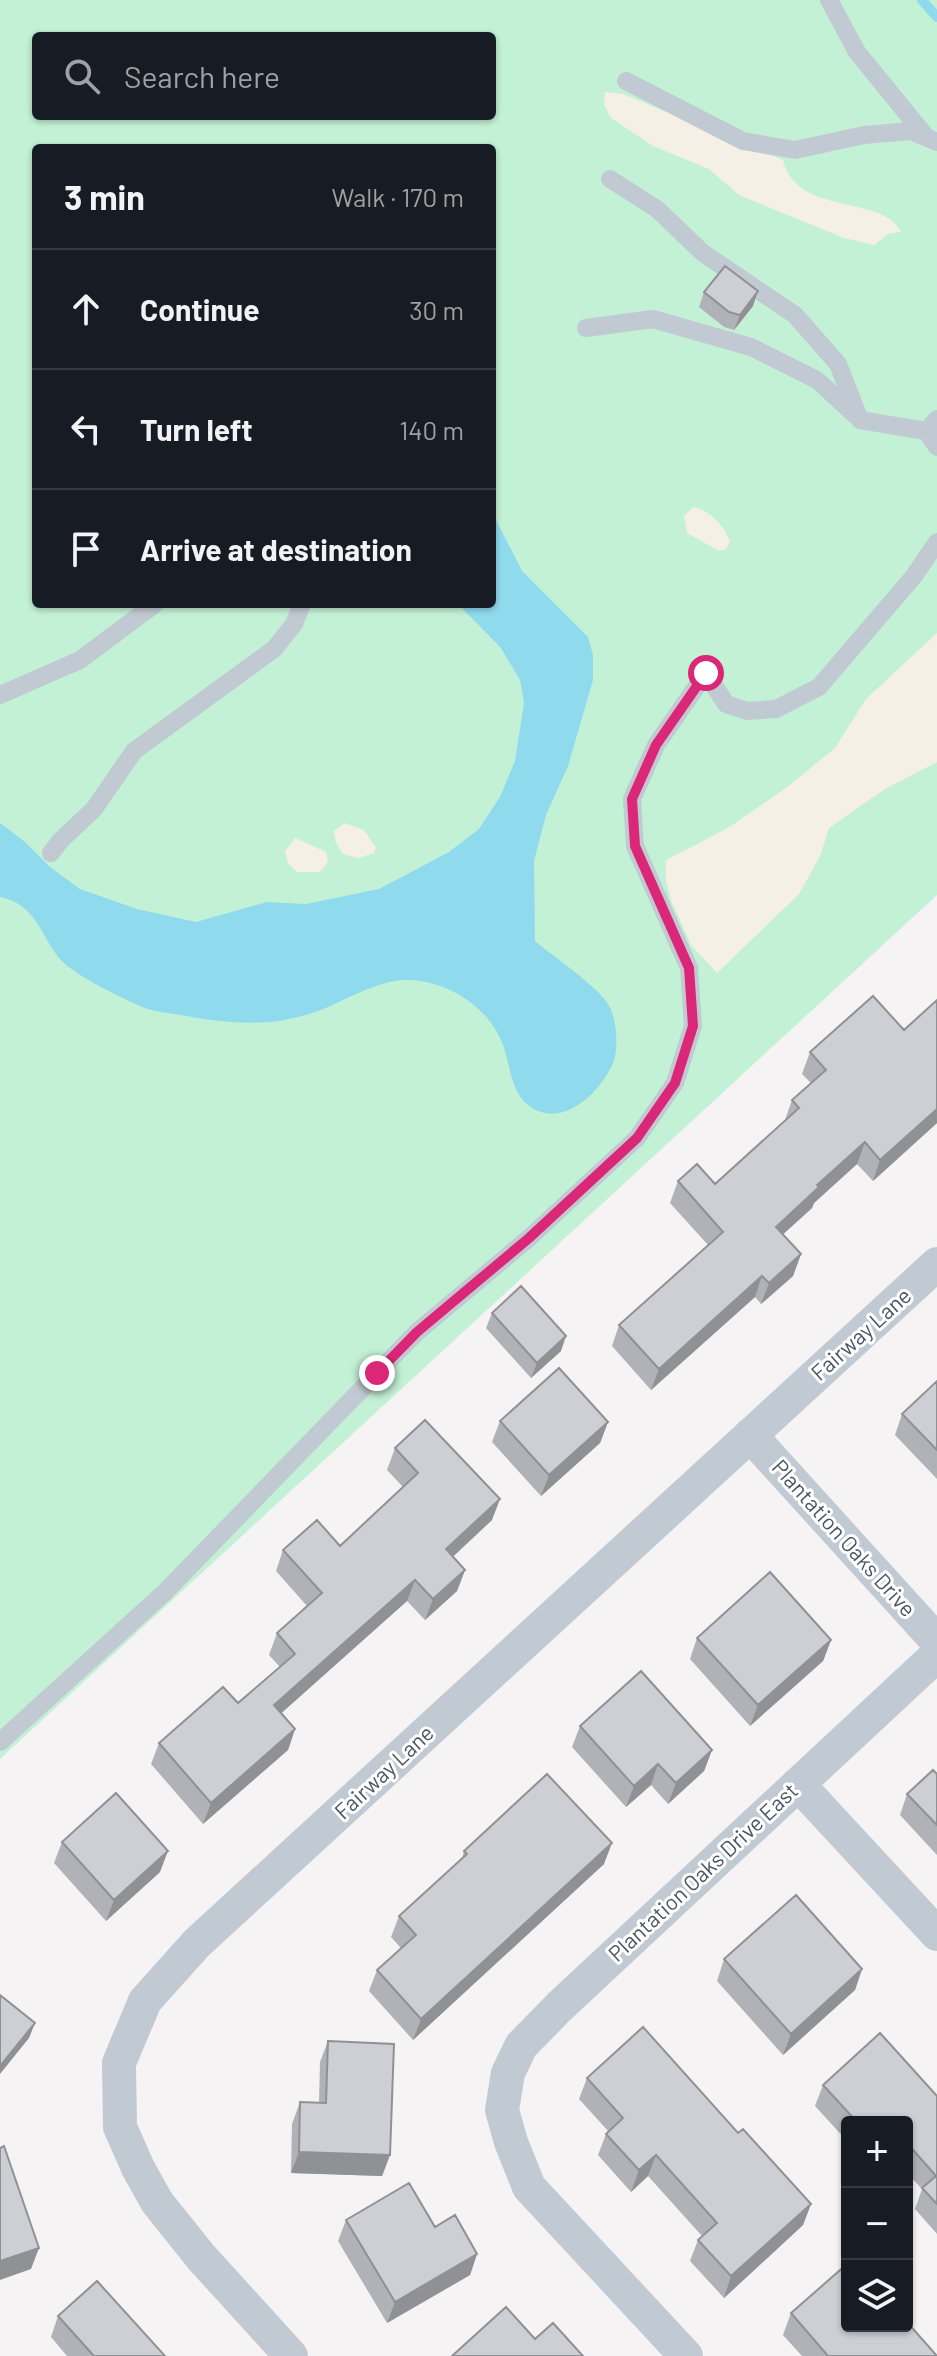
<!DOCTYPE html>
<meta charset="utf-8">
<style>
:root{--surface:#171b24;--page:#242831;--text:#f1f3f6;--muted:#9ea1a6;--line:#363941}
body{margin:0;font-family:Barlow,sans-serif;background:var(--page);color:var(--text)}
.controls{position:absolute;right:24px;bottom:24px;display:grid;overflow:hidden;border-radius:8px;box-shadow:0 2px 6px #0004}
.controls button{width:72px;height:72px;display:grid;place-items:center;padding:0;border:0;border-bottom:2px solid var(--line);background:var(--surface);color:var(--text);font:40px sans-serif}
.stop{position:absolute;width:24px;height:24px;margin:-18px;border:6px solid #db2777;border-radius:50%;background:#fff}
.stop.end{background:#db2777;border-color:#fff;box-shadow:0 2px 8px #0008}
.list{margin:0;padding:0;list-style:none}
h2{display:flex;justify-content:space-between;align-items:center;height:104px;margin:0;padding:0 32px;font-size:34px}
h2 small{font-size:26px;font-weight:400;color:var(--muted)}
.list li{display:grid;grid-template-columns:52px 1fr auto;gap:24px;align-items:center;box-sizing:border-box;height:120px;padding:0 32px;border-top:2px solid var(--line)}
.list b{display:block;font-size:30px;white-space:nowrap}
.list em{font-size:26px;font-style:normal;color:var(--muted)}
.icon{flex:none;width:44px;height:44px;fill:none;stroke:currentColor;stroke-width:2;stroke-linecap:round;stroke-linejoin:round}
.map{position:relative;flex:none;width:937px;height:2356px;overflow:hidden}
.search{position:absolute;background:var(--surface);box-shadow:0 2px 6px #0004;left:32px;top:32px;width:464px;height:88px;display:flex;align-items:center;gap:20px;box-sizing:border-box;padding:0 28px;border-radius:8px;color:var(--muted);font-size:30px}
.panel{position:absolute;background:var(--surface);box-shadow:0 2px 6px #0004;left:32px;top:144px;width:464px;height:464px;border-radius:8px}
.map>svg:first-child{display:block}
.green{fill:#c3f1d5;fill-rule:evenodd}
.sand{fill:#f5f0e5}
.water{fill:#90daee}
.lines{fill:none;stroke-linecap:round;stroke-linejoin:round}
.stream{stroke:#90daee;stroke-width:10}
.service{stroke:#c1cad2;stroke-width:18}
.minor{stroke:#c1cad2;stroke-width:34}
.wall{fill:#b0b2b7}
.shaded-wall{fill:#909195}
.building{fill:#cdcfd5;stroke:#909195;stroke-width:2}
.route{stroke:#db2777;stroke-width:10}
.labels{text-anchor:middle;stroke-width:6;stroke-linejoin:round;paint-order:stroke}
.street-label{font-size:22px;fill:#4a5661;stroke:#fff}
</style>
<div class="map">
<svg width="937" height="2356" viewBox="0 0 937 2356">
<rect width="100%" height="100%" fill="#f5f3f3"/>
<!-- green -->
<path class="green" d="M0 0H937V895L0 1759ZM36 36H492V116H36ZM36 148H492V604H36Z"/>
<!-- sand -->
<path class="sand" d="M605 92 623 94 783 160C796 217 884 194 901 232L888 234 874 245 844 238 739 195 709 169 653 146 611 118 604 105Z
M693 507C710 510 723 525 730 541L726 549 719 551 687 533 684 516Z
M937 633V762L885 789 829 828 820 856 799 894 717 973 691 945 671 900 666 880V860L728 828 786 788 835 748 866 699Z
M345 823 364 830 376 848 374 853 358 858 343 854 336 843 334 831Z
M295 838 326 852 328 862 320 872H297L288 863 285 851Z"/>
<!-- water -->
<path class="water" d="M492 512 522 571 588 637 593 655V680L568 766 546 815 534 861 535 941C555 958 596 985 608 1004 617 1018 619 1049 613 1063 600 1093 561 1131 528 1105 511 1092 510 1064 503 1045 489 1006 444 978 403 980 377 981 342 1002 318 1011 272 1028 227 1024 181 1015 169 1013 156 1012 145 1008 125 1000 81 978 65 964 41 942 40 905 0 897V823L24 841 50 867 80 889 137 909 196 922 267 902 306 904 379 889 449 852 479 829 500 797 515 761 524 703 520 680 501 648 458 604H492Z"/>
<g class="lines">
<!-- stream -->
<path class="stream" d="M922 0 937 17"/>
<!-- service -->
<path class="service" d="M829 0 857 52 927 138
M626 81 743 141 795 150 864 135 911 131 937 142
M610 179 657 209 703 253 795 315 838 364 860 420 926 431
M586 328 653 319 751 347 817 380 855 415
M937 419 926 431 937 447
M0 695 80 660 155 604
M51 853 61 840 94 809 134 751 274 649 294 624 302 604
M0 1742 165 1592 417 1332 529 1238 637 1138 675 1083 693 1026 689 968 635 846 632 799 656 745 706 673 726 704 747 711 776 709 819 687 914 576 937 542"/>
<!-- minor -->
<path class="minor" d="M750 1435 937 1641
M798 1784 937 1934
M291 2356 201 2257 157 2202 138 2168 120 2127 119 2063 145 2001 197 1943 937 1264
M686 2356 529 2187 511 2142 502 2110 508 2073 521 2046 559 2007 937 1655"/>
</g>
<!-- wall -->
<path class="wall" d="M704 292 753 306 734 330 724 327 699 307Z
M937 1000V1123L873 1181 857 1164 814 1203 812 1208 783 1234 801 1254 793 1276 761 1304 755 1297 651 1390 612 1346 619 1325 708 1245 670 1203 678 1181 715 1184 785 1120 792 1100 811 1083 802 1074 810 1052 904 1030Z
M492 1313 561 1351 531 1378 486 1328Z
M937 1381V1479L895 1435 902 1414Z
M500 1421 608 1422 600 1443 541 1496 492 1442Z
M395 1448 492 1520 453 1557 465 1570 457 1591 425 1620 407 1601 281 1713 295 1729 288 1750 203 1824 151 1764 159 1743 238 1703 280 1667 269 1655 277 1633 307 1606 276 1571 283 1550 340 1546 403 1487 387 1470Z
M697 1638 831 1640 823 1661 750 1726 690 1659Z
M580 1726 712 1750 704 1771 668 1804 651 1785 626 1807 572 1747Z
M937 1774V1855L900 1815 907 1794Z
M62 1842 160 1872 106 1921 54 1863Z
M464 1851 604 1864 413 2040 369 1991 377 1970 401 1948 391 1937 399 1916 462 1859Z
M724 1959 862 1969 855 1990 783 2055 717 1981Z
M328 2041 390 2155 382 2176 291 2173 292 2124 300 2102 319 2103 320 2062Z
M587 2078 738 2133 811 2204 803 2225 724 2298 690 2261 698 2240 702 2236 648 2176 631 2192 598 2155 606 2134 609 2132 579 2099Z
M823 2085 937 2096V2234L915 2209 922 2189 907 2173V2122H847V2141L815 2106Z
M346 2220 435 2227 477 2254 470 2275 387 2323 338 2241Z
M791 2313 937 2356H802L783 2335Z
M58 2316 165 2356H67L51 2337Z"/>
<!-- shaded-wall -->
<path class="shaded-wall" d="M758 291 753 306 734 330 740 315Z
M937 1109V1123L873 1181 880 1160Z
M865 1142 857 1164 814 1203 812 1208 768 1248 776 1227 817 1185Z
M801 1254 793 1276 761 1304 769 1283Z
M762 1276 755 1297 651 1390 659 1369Z
M566 1336 561 1351 531 1378 537 1363Z
M608 1422 600 1443 541 1496 549 1475Z
M500 1499 492 1520 438 1570 446 1549Z
M465 1570 457 1591 425 1620 433 1599Z
M415 1580 407 1601 267 1726 274 1705Z
M831 1640 823 1661 750 1726 758 1705Z
M295 1729 288 1750 203 1824 211 1803Z
M712 1750 704 1771 668 1804 676 1783Z
M658 1764 651 1785 626 1807 634 1786Z
M612 1843 604 1864 413 2040 421 2019Z
M168 1851 160 1872 106 1921 114 1900Z
M862 1969 855 1990 783 2055 791 2034Z
M35 2023 29 2038 0 2074V2066Z
M299 2152 390 2155 382 2176 291 2173Z
M656 2155 648 2176 631 2192 639 2170Z
M811 2204 803 2225 724 2298 731 2276Z
M39 2248 31 2269 0 2280V2261Z
M477 2254 470 2275 387 2323 395 2302Z"/>
<!-- building -->
<path class="building" d="M725 266 758 291 740 315 729 312 704 292Z
M873 996 904 1030 937 1000V1109L880 1160 865 1142 817 1185 819 1187 776 1227 801 1254 769 1283 762 1276 659 1369 619 1325 723 1232 678 1181 697 1164 715 1184 799 1108 792 1100 826 1070 810 1052Z
M521 1286 566 1336 537 1363 492 1313Z
M559 1368 608 1422 549 1475 500 1421Z
M937 1381V1450L902 1414Z
M425 1420 500 1499 446 1549 465 1570 433 1599 415 1580 274 1705 295 1729 211 1803 159 1743 223 1687 238 1703 295 1654 277 1633 322 1593 283 1550 317 1520 340 1546 418 1473 395 1448Z
M770 1572 831 1640 758 1705 697 1638Z
M641 1671 712 1750 676 1783 658 1764 634 1786 580 1726Z
M933 1770 937 1774V1825L907 1794Z
M547 1774 612 1843 421 2019 377 1970 416 1935 399 1916 467 1854 464 1851Z
M116 1793 168 1851 114 1900 62 1842Z
M796 1895 862 1969 791 2034 724 1959Z
M0 1995 35 2023 0 2066Z
M643 2027 738 2133 743 2129 811 2204 731 2276 698 2240 717 2223 656 2155 639 2170 606 2134 623 2118 587 2078Z
M880 2033 937 2096V2204L922 2188 936 2176 907 2143V2122H857L823 2085Z
M328 2041 394 2044 390 2155 299 2152 300 2102 326 2103Z
M4 2146 39 2248 0 2261V2148Z
M409 2183 435 2227 455 2215 477 2254 395 2302 346 2220Z
M847 2264V2326H907V2322L937 2356H828L791 2313Z
M97 2281 165 2356H94L58 2316Z
M506 2307 535 2339 553 2323 583 2356H452Z"/>
<g class="lines">
<!-- route -->
<path class="route" d="M377 1373 417 1332 529 1238 637 1138 675 1083 693 1026 689 968 635 846 632 799 656 745 706 673"/>
</g>
<g class="labels">
<!-- street labels -->
<g class="street-label">
<text transform="translate(861 1334) rotate(-42)" y="8">Fairway Lane</text>
<text transform="translate(844 1538) rotate(48)" y="8">Plantation Oaks Drive</text>
<text transform="translate(384 1772) rotate(-43)" y="8">Fairway Lane</text>
<text transform="translate(703 1872) rotate(-43)" y="8">Plantation Oaks Drive East</text>
</g>
</g>
</svg>
<div class="controls">
<button>+</button>
<button>−</button>
<button><svg class="icon" aria-label="layers" viewBox="0 0 24 24"><path d="M12 4l9 5-9 5-9-5zM3 14l9 5 9-5"/></svg></button>
</div>
<div class="stop" style="left:706px;top:673px"></div>
<div class="stop end" style="left:377px;top:1373px"></div>
<div class="search"><svg class="icon" aria-label="search" viewBox="0 0 24 24"><circle cx="10" cy="10" r="6"/><path d="M15 15l6 6"/></svg>Search here</div>
<section class="panel">
<h2>3 min<small>Walk · 170 m</small></h2>
<ul class="list">
<li><svg class="icon" aria-label="ahead" viewBox="0 0 24 24"><path d="M12 20V5M6 11l6-6 6 6"/></svg><div><b>Continue</b></div><em>30 m</em></li>
<li><svg class="icon" aria-label="left" viewBox="0 0 24 24"><path d="M17 20v-9H6M10 6l-5 5 5 5"/></svg><div><b>Turn left</b></div><em>140 m</em></li>
<li><svg class="icon" aria-label="arrive" viewBox="0 0 24 24"><path d="M6 21V4h12l-3 4 3 4H6"/></svg><div><b>Arrive at destination</b></div></li>
</ul>
</section>
</div>
